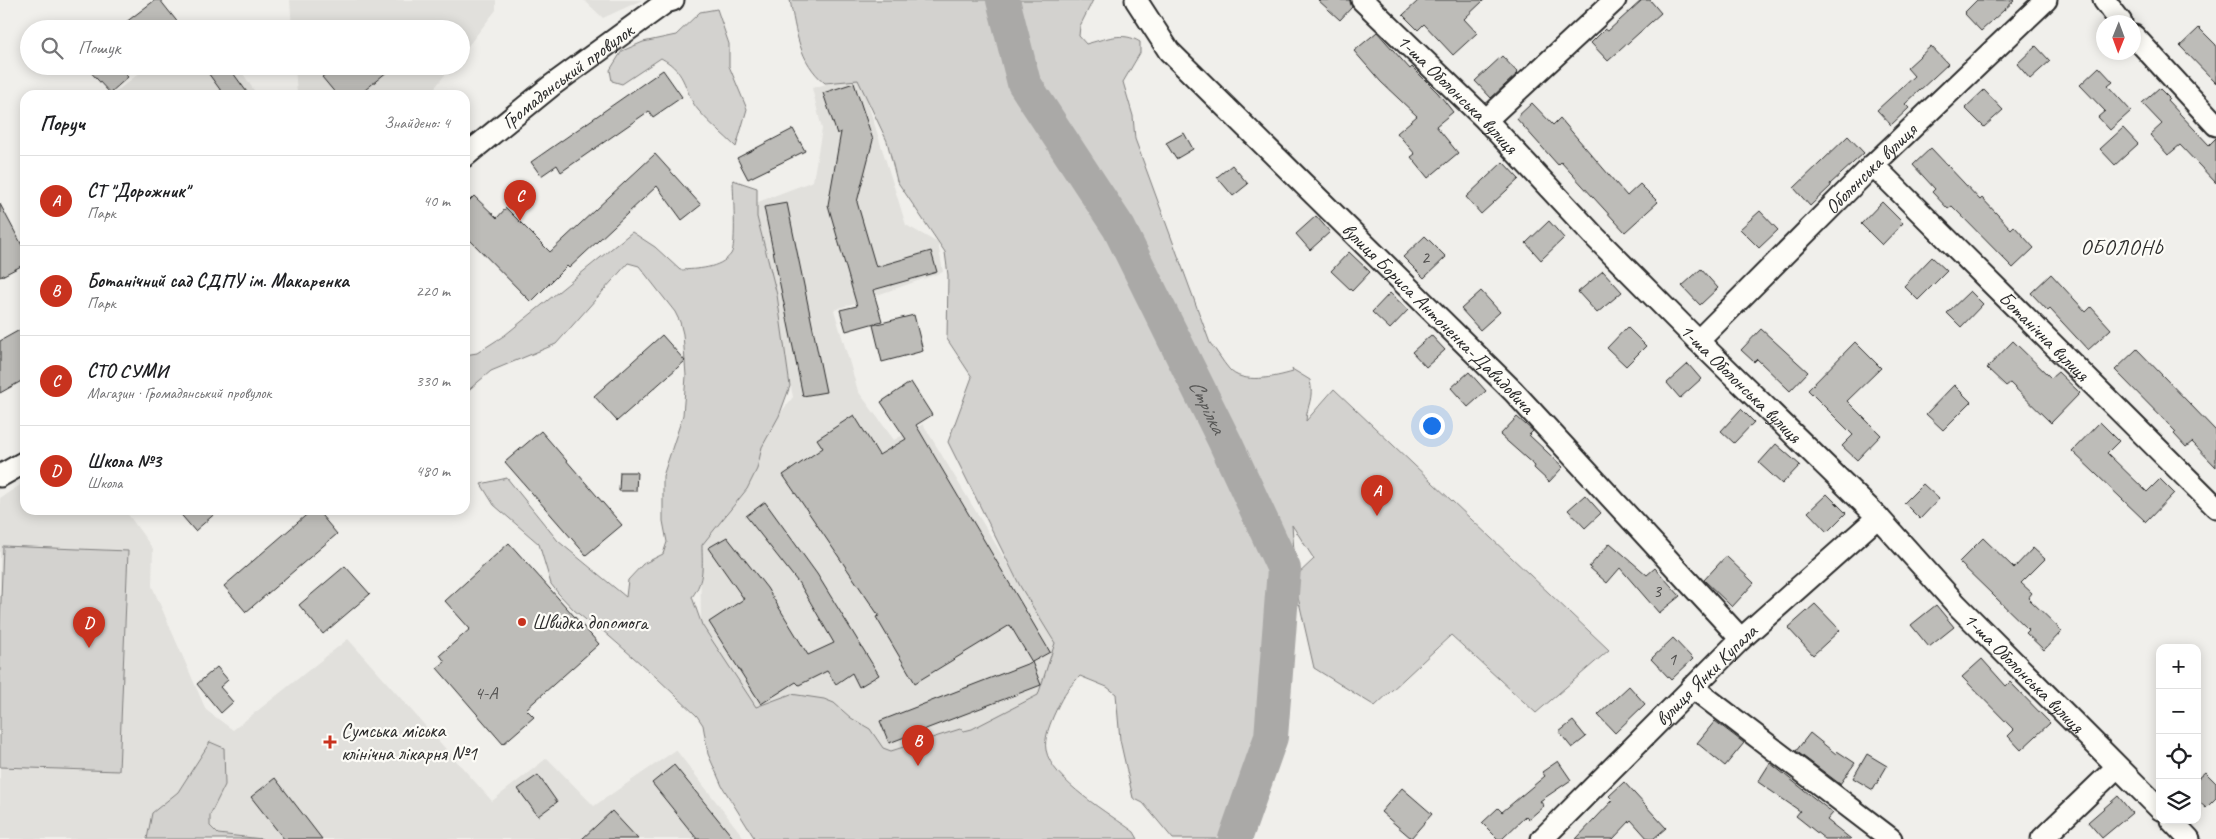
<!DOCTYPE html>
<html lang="uk">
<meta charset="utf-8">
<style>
:root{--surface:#fff;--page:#f6f6f6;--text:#202124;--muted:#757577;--line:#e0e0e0;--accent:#c8321e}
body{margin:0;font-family:Caveat,sans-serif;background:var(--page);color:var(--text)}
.controls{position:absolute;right:15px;bottom:15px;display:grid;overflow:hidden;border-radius:10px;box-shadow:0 2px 12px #0003}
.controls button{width:45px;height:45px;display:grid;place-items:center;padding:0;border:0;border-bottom:1px solid var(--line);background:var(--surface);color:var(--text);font:25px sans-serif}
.compass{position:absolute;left:2096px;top:15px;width:45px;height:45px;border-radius:50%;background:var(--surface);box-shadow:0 2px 12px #0003;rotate:181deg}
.you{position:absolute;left:1431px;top:425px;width:18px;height:18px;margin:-12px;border:4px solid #fff;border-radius:50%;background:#1a73e8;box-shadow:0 0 0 8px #1a73e833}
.badge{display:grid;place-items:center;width:32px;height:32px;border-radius:50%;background:var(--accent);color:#fff;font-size:16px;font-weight:700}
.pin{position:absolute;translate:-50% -41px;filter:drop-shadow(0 1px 2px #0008)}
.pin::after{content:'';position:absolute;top:26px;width:18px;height:15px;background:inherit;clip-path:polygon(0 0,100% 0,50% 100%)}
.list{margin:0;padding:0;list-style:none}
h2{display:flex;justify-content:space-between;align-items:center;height:65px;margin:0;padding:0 20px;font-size:21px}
h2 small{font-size:16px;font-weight:400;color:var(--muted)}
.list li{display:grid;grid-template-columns:32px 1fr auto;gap:15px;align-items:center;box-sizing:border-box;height:90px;padding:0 20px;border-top:1px solid var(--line)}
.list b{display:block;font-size:19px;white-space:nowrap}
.list p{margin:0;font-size:16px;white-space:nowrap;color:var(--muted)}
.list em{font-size:16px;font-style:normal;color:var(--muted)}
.icon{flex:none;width:28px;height:28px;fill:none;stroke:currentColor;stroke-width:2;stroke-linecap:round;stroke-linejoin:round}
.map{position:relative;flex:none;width:2216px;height:839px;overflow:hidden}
.search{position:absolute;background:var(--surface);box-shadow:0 2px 12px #0003;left:20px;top:20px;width:450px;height:55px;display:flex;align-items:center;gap:12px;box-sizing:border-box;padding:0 18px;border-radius:28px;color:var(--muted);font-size:19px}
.panel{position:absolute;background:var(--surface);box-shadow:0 2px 12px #0003;left:20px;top:90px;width:450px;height:425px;border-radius:15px}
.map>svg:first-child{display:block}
.built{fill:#e1e0dc}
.green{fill:#d3d2cf;stroke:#7f7e7d;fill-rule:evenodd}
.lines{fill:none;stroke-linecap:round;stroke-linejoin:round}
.river{stroke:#aaa9a7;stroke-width:34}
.building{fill:#bdbcb8;stroke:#2b2b2b}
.minor-casing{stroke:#2b2b2b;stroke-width:25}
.minor{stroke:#fdfcf7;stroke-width:21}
.poi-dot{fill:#c8321e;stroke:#fdfcf7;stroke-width:2}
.labels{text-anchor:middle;stroke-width:4.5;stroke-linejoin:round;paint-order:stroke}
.number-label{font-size:18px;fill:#504f4e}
.street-label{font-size:20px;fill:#2b2b2b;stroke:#fdfcf7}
.poi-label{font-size:20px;fill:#2b2b2b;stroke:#fdfcf7;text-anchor:start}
.neighbourhood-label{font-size:21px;letter-spacing:1px;fill:#2b2b2b;stroke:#fdfcf7}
.water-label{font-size:21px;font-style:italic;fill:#575756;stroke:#fdfcf7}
</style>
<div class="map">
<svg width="2216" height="839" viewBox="0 0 2216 839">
<rect width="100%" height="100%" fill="#f0efeb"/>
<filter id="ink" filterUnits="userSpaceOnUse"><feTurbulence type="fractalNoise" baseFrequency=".02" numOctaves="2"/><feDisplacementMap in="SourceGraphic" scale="10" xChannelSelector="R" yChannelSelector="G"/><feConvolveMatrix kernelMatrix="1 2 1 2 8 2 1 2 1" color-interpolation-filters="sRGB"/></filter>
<g filter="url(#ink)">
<!-- built -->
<path class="built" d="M290 0H496V10L461 55V29H292Z
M584 0H642L603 18Z
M148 66H238L257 95H112Z
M295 66H452L429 95H297Z
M859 75 906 225 938 243 943 272 834 310 858 391 894 440 923 424 1056 644 1040 694 963 735 892 758 751 709 701 625 700 546 728 480 793 397 753 204 813 181 822 129 812 88Z
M25 482V510H125L153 549 152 586 206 710 233 730 348 639 492 801 547 758 594 806 676 750 745 839H0V498Z"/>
<!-- green -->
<path class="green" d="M790 0H1093L1080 26 1079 36 1086 44C1105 39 1123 31 1140 42V53L1123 82 1133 116 1135 139 1210 343C1217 351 1222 361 1229 369 1242 385 1276 377 1293 372L1292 369 1310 380C1314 400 1307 404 1306 421L1334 389 1609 650 1536 713 1451 635 1375 706 1314 668 1297 593 1296 608 1278 693 1265 784C1259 804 1244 819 1238 839H1173L1143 803 1133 798 1120 740 1116 694 1107 687 1080 676C1065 691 1062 697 1053 717 1049 727 1044 739 1046 750 1052 781 1110 814 1134 832L1138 839H755L722 786 708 754 703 725 697 716 656 677 602 630 591 624 574 610 558 593 551 584 539 544 494 505 481 484 507 478 558 541 626 597 628 580 643 564 663 554 667 542 663 521V476L683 415 686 376 683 334 680 322 675 312 639 266 628 263 556 344 491 371 465 393V355L477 353 505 335 632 232 655 247 680 270C697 269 720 269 731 254 737 245 733 193 733 180L757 188V217L777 295 790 386 779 416 762 447 757 469 747 489 702 545C702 565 705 580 692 597L702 625 756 707 791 694 824 699 834 703 851 718 870 729 883 748 891 751 960 729 964 731 972 729 1038 695 1055 643 1020 586 948 442 972 377 947 339 948 275 945 252 897 181 887 141 858 80 825 83C799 62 796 31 790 0ZM1292 525 1314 559 1296 576Z
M717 9 729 44V66L747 109 736 147C724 135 710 124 699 111 683 93 689 73 661 58L622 84 612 81 610 70 622 51 643 42 676 35 700 12Z
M3 546 128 551 119 771 0 767V626Z
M210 742 224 748 225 785 210 815V826L218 834 262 839H147L152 813 178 792Z"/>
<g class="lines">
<!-- river -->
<path class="river" id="s1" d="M1003 0 1024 83 1119 228 1225 442 1284 569 1271 737 1235 839"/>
</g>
<!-- building -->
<path class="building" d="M155 0H160L183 29H117Z
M1318 0H1350L1352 7 1340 20Z
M1419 0H1484L1464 19 1477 33 1453 55 1424 24 1418 30 1403 15Z
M1642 0H1650L1661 13 1608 61 1591 43 1605 29 1608 31Z
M1977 0H2015L1981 31 1964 13Z
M2199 28 2216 45V83L2180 46Z
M1377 32 1410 69 1412 67 1438 93 1453 112 1436 126 1458 153 1428 178 1411 157 1415 154 1397 133 1417 116 1381 82 1354 51Z
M1931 46 1948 64 1905 104 1909 108 1891 125 1877 110 1914 76 1907 68Z
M2036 46 2050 61 2030 79 2017 64Z
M1502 56 1518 73 1491 98 1475 81Z
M85 66H118L128 77 110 93Z
M203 66H228L249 95H224Z
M335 66H394L359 95H337L322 77Z
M2099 67 2113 82 2108 86 2131 111 2110 130 2098 117 2105 111 2080 85Z
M663 70 682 97 653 117 649 111 561 172 557 165 541 176 531 162Z
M854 83 873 140 857 202 876 267 931 251 937 272 873 290 882 321 846 331 840 310 857 306 828 205 841 132 837 134 823 93Z
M2159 88 2169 98 2167 100 2209 145 2216 138V183L2180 145 2168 155 2150 135 2162 124 2142 103Z
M1984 90 2003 110 1984 127 1965 108Z
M1532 103 1553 125 1560 118 1627 196 1640 184 1658 202 1625 232 1561 162 1558 165 1516 118Z
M2123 128 2138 144 2115 165 2100 149Z
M793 129 805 151 748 179 737 158Z
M1184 133 1193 149 1176 159 1166 143Z
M1848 136 1864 153 1830 184 1831 186 1810 206 1794 188Z
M1931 148 1980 200 1982 198 2011 229 2014 226 2034 248 2013 268 1952 206 1948 209 1932 192 1935 189 1913 165Z
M655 154 701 205 682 220 657 186 569 268 567 266 531 302 465 235V205L474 196 497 218 506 208 550 252Z
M1503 162 1519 179 1481 214 1466 197Z
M1232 165 1248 184 1233 196 1217 177Z
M1882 202 1903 223 1882 245 1861 224Z
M787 203 826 392 803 396 764 207Z
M0 204 25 251V264L0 277Z
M1760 211 1778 230 1759 248 1740 229Z
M1316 216 1330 232 1310 250 1296 234Z
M1549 221 1564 238 1541 260 1526 243Z
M1425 236 1446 257 1424 278 1403 257Z
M1349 252 1370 272 1352 291 1331 271Z
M1932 257 1947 271 1918 300 1904 286Z
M1701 269 1718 288 1700 305 1682 286Z
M1603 271 1622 292 1597 313 1578 292Z
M2051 274 2086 312 2091 307 2111 329 2088 350 2050 309 2048 311 2031 293Z
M1481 291 1500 312 1480 330 1461 309Z
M1970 291 1983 304 1961 327 1947 313Z
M1390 293 1408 310 1390 329 1372 312Z
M914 315 923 351 882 362 873 325Z
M25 327V379L0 393V341Z
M1627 327 1646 346 1626 366 1607 348Z
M1761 329 1808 372 1790 391 1757 359 1754 362 1741 350Z
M662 335 685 361 617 421 594 396Z
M1431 335 1445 350 1426 367 1412 352Z
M2013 341 2051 378 2058 372 2080 393 2051 423 2010 383 2006 386 1987 368Z
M1855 342 1881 368 1847 401 1881 435 1857 460 1842 446 1853 435 1808 390Z
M2137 349 2216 431V467L2192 442 2186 447 2174 434 2176 432 2115 370Z
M1688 364 1701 379 1680 398 1667 383Z
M1469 372 1486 391 1468 407 1451 388Z
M911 382 932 415 916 425 1050 652 1032 662 1010 625 915 683 876 617 879 616 783 475 823 448 817 439 854 415 879 455 906 439 881 402Z
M1954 385 1971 402 1943 430 1926 414Z
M1741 409 1754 422 1734 443 1721 431Z
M1517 417 1533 431 1529 435 1563 467 1549 482 1534 468 1535 466 1500 435Z
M2100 422 2119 441 2107 453 2147 492 2160 479 2174 493 2146 522 2072 451Z
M541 431 622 525 586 555 505 462Z
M1776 444 1800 465 1782 484 1759 463Z
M620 472H637L636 491H619Z
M1923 484 1939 499 1920 519 1904 503Z
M1827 494 1846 513 1827 532 1808 512Z
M1585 495 1601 513 1585 528 1568 510Z
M765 502 817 574 879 675 859 687 852 673 836 684 827 671 799 685 796 682 761 704 709 622 744 599 708 548 727 537 767 588 808 655 834 643 801 586 746 516Z
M177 510H219L195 531Z
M312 510H317L337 534 246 612 224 586Z
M1983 538 2014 568 2033 548 2045 559 2021 583 2032 593 2028 598 2062 631 2044 650 2026 633 2029 630 1959 562Z
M509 543 599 644 526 709 534 717 503 744 437 668 445 662 440 655 470 629 445 601Z
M1610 543 1647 575 1655 568 1680 596 1659 613 1620 568 1607 583 1589 567Z
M1726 556 1754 583 1732 607 1704 580Z
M345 566 370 594 323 634 299 605Z
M1815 604 1840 630 1813 655 1788 628Z
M1936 605 1954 627 1929 647 1911 625Z
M1673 638 1693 659 1671 680 1651 659Z
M1982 659 2006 686 2010 682 2050 723 2021 750 2008 736 2014 730 1962 677Z
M1032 662 1041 685 889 743 880 721Z
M217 667 228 680 220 687 233 702 221 713 197 684Z
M1629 686 1645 704 1615 733 1598 715Z
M1573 721 1586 737 1572 748 1559 732Z
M1715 721 1744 743 1725 766 1697 743Z
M1810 733 1836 754 1837 751 1855 763 1840 784 1796 751Z
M1867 754 1887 766 1873 790 1853 778Z
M1558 761 1571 780 1540 801 1544 806 1529 819 1526 816 1502 839H1498L1482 823 1498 808 1502 812 1545 776 1542 772Z
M1770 763 1833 813 1827 820 1851 839H1825L1796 816 1800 811 1758 782Z
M674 765 734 839H697L652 783Z
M2205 772 2216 783V798L2206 808 2197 800V779Z
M538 775 557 802 538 816 518 789Z
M275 778 322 839H284L251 797Z
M1624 782 1666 828 1653 839H1648L1631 820 1613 839H1576L1613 800 1609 796Z
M1402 788 1432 814 1411 838 1381 812Z
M2118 796 2132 813 2102 838 2088 822Z
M612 811 638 839H582Z"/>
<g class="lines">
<defs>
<g id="minor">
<path id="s2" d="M1136 0 1169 51 1513 391 1741 639"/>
<path id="s3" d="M1362 0 1486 120 1595 237 1698 341 1878 517 1956 604 2160 809"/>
<path d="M2104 0 2121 22"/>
<path d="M2134 36 2216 125"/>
<path d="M1486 120 1615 0"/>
<path id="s4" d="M465 156 551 86 666 2 673 0"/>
<path id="s5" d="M1873 165 2216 507"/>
<path id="s6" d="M1698 341 1873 165 2046 0"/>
<path d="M0 476 25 462"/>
<path d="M1692 687 1891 839"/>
<path d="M2171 820 2189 839"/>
<path id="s7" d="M1542 839 1741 639 1878 517"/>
<path d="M2042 839 2117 767"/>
</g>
</defs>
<!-- minor casing -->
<use href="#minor" class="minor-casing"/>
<!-- minor -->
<use href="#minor" class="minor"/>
</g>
</g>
<!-- markers -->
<g class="poi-dot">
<circle cx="522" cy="622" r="5"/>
<path d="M327.5 734.5h5v5h5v5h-5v5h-5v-5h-5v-5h5z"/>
</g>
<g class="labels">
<!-- number labels -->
<g class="number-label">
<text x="1425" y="263">2</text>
<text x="1657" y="597">3</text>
<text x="1672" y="665">1</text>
<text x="486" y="699">4-А</text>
</g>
<!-- street labels -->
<g class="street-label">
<text dy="7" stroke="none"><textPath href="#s4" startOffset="130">Громадянський провулок</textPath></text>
<text dy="7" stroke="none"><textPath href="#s3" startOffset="134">1-ша Оболонська вулиця</textPath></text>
<text dy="7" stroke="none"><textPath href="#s6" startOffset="244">Оболонська вулиця</textPath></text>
<text dy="7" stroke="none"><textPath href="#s2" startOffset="440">вулиця Бориса Антоненка-Давидовича</textPath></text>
<text dy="7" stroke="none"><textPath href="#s5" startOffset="242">Ботанічна вулиця</textPath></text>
<text dy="7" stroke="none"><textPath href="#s3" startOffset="539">1-ша Оболонська вулиця</textPath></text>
<text dy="7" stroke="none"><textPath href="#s3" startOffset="944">1-ша Оболонська вулиця</textPath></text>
<text dy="7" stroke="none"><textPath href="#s7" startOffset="232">вулиця Янки Купала</textPath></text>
</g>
<!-- poi labels -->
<g class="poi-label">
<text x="532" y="629">Швидка допомога</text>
<text x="341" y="737">Сумська міська<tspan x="341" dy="23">клінічна лікарня №1</tspan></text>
</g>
<!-- neighbourhood labels -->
<g class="neighbourhood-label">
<text x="2122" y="254">ОБОЛОНЬ</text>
</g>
<!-- water labels -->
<g class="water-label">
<text dy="7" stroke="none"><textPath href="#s1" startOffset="458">Стрілка</textPath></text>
</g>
</g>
</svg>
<div class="controls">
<button>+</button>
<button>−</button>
<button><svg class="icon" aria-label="locate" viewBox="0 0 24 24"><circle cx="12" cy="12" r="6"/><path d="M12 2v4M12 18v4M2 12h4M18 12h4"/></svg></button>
<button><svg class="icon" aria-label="layers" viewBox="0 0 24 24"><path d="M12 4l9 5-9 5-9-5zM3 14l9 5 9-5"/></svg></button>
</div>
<svg class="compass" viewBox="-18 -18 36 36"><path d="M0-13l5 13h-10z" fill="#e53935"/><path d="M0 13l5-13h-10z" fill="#757577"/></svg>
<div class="you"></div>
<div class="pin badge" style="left:1377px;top:516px">A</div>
<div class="pin badge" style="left:918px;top:766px">B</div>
<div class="pin badge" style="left:520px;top:221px">C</div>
<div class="pin badge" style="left:89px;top:648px">D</div>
<div class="search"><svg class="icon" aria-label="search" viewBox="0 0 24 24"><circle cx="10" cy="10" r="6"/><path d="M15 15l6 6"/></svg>Пошук</div>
<section class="panel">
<h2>Поруч<small>Знайдено: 4</small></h2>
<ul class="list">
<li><span class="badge">A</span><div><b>СТ &quot;Дорожник&quot;</b><p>Парк</p></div><em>40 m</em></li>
<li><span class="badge">B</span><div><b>Ботанічний сад СДПУ ім. Макаренка</b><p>Парк</p></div><em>220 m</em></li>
<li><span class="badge">C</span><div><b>СТО СУМИ</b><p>Магазин · Громадянський провулок</p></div><em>330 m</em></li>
<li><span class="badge">D</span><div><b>Школа №3</b><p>Школа</p></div><em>480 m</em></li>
</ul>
</section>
</div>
